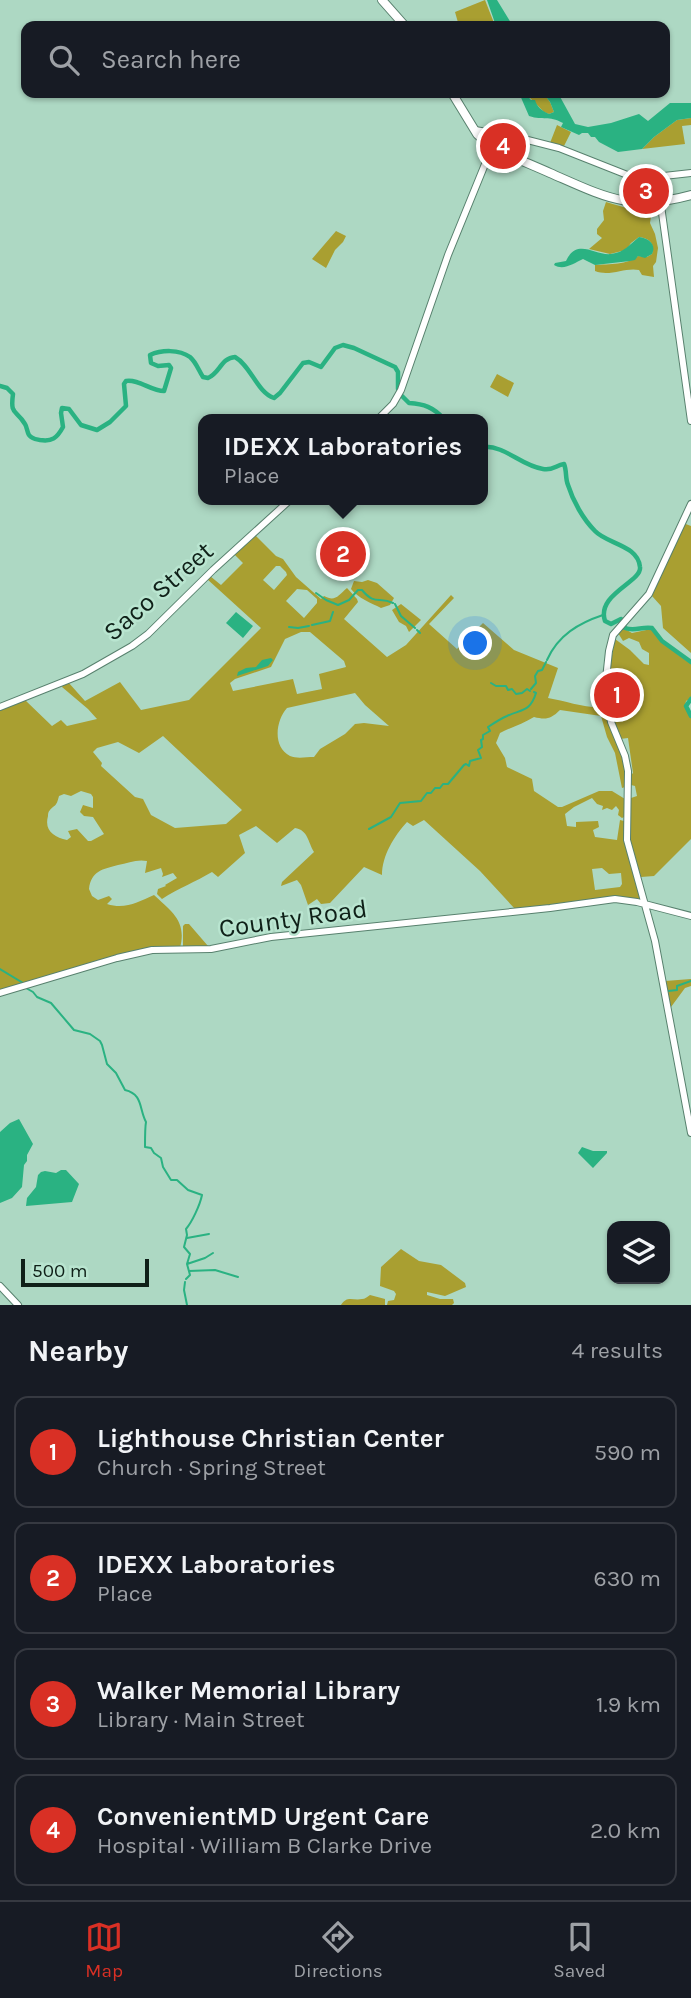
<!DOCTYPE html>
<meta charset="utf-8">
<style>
:root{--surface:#171b24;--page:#20242c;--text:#f1f3f6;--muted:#9ea1a6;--line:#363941;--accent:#d93025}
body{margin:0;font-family:Karla,sans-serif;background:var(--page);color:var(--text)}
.controls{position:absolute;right:21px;bottom:21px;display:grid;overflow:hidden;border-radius:14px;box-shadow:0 2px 5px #0004}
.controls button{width:63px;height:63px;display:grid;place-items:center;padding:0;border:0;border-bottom:2px solid var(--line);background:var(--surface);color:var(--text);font:35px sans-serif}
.scale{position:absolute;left:21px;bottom:18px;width:128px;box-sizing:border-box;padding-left:7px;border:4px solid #0f2018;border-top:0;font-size:19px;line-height:24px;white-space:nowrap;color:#0f2018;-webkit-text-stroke:5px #b9e5d0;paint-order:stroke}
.you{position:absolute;left:476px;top:644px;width:24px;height:24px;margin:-18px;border:5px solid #fff;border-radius:50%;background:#1a73e8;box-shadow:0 0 0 10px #1a73e833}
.badge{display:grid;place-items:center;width:46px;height:46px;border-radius:50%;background:var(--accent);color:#fff;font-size:23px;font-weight:700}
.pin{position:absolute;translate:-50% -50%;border:4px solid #fff;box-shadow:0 2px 7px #0006}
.popup{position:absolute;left:198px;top:414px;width:290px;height:91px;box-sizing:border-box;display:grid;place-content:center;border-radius:14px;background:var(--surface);filter:drop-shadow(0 2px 5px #0005);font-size:23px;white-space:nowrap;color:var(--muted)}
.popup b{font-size:26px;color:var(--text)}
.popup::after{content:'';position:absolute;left:50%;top:100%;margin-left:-14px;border:14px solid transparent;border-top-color:var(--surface)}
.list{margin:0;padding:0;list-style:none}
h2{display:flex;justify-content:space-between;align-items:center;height:91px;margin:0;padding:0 28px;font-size:30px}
h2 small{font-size:23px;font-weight:400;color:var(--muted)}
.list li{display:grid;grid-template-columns:46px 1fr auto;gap:21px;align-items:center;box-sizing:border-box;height:112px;margin:0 14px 14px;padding:0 14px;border:2px solid var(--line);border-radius:14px}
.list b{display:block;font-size:26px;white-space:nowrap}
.list p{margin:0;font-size:23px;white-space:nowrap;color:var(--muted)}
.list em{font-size:23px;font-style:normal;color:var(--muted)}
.icon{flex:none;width:38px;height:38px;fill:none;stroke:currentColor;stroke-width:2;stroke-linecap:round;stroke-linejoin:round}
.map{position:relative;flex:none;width:691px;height:1305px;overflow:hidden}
.search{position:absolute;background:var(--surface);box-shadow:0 2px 5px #0004;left:21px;right:21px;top:21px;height:77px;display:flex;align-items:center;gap:18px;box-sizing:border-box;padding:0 24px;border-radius:14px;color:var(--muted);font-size:26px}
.sheet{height:595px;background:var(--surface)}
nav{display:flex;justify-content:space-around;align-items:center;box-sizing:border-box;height:98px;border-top:2px solid var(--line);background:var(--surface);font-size:19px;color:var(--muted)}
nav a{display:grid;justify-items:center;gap:4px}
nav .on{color:var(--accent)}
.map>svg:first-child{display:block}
.green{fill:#a99f31;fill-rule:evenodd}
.water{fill:#2ab282}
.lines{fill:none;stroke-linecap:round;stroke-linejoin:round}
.stream{stroke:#2ab282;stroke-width:2}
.river{stroke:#2ab282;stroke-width:4.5}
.major-casing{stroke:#58816e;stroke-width:8}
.highway-casing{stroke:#58816e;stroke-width:10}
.major{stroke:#fff;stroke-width:6}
.highway{stroke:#fff;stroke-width:8}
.labels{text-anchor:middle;stroke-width:5;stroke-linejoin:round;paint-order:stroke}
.street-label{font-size:26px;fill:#0f2018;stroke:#b9e5d0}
</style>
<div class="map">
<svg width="691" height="1305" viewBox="0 0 691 1305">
<rect width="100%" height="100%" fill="#add8c3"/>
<!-- green -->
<path class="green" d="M485 0 494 23 493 26H459L455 12Z
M525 93H543L550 102 554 112 549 114 544 112Z
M691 118V125L682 126 685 144 642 149 654 137 677 120Z
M557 125 571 132 564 146 550 143Z
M606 202 630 209 642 207 652 210 650 223 655 234 658 248 656 262 653 266 654 277 642 275 639 270C625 267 610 277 595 271V265C609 264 628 265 638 256L647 257 652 254C655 243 649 238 639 237L631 243 626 250 610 254 589 249 602 238 597 234V229L604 220 603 211Z
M336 231 346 236 343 242 335 250 326 268 312 259Z
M497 374 514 383 508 397 490 387Z
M683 523 691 526V653L663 628 661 606 652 596Z
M253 533 276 556 283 559 296 577 321 599 324 596C335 602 338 596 347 588L357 599 358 602 344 619 387 657 406 645 451 595 454 598 429 624 457 649 483 623 514 650 558 668 548 698C566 701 587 709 605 707 612 734 628 759 625 787L622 788 615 753 607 737 601 716 560 710C551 719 546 720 534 717 523 724 511 727 500 733L496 743 505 758 507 767 532 779 534 791 558 807H562L599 791H612L625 799 624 817 622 818 618 815 619 810 616 806 612 810 607 808 602 810 603 806 597 804 592 798 574 807 565 814 567 826 576 827V822L598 821 599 827 593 830 595 837 617 840 620 820 624 821C625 849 633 873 641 899L639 901 625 898 515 909 480 871 424 820 413 826 407 822C394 836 382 856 382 875L364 867 330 903 321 904 317 899 308 905 301 885 297 880 281 886 282 882 314 852C308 842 308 830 295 828L277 843 256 826 239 835 245 853 218 877 212 872C195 882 179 888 162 899L157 894 158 889 166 886 165 885 177 878 173 873 162 877 163 874 161 868 145 873 147 861C137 859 128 863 118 865 103 869 91 871 89 889L92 896 98 900 109 896 112 899 107 904C125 910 138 902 154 895 172 912 187 921 180 948H161L0 991V708L25 700 52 726 61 720 67 726 97 719 88 709 62 687 63 684 68 682 85 701 120 682 141 710 189 700 261 628 207 579 210 576 221 585 243 563 232 552ZM276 566H280L286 572 287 575 274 590 263 580ZM297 589 307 590 317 599V603L304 618 286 601ZM301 632H310L344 661 346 667 319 674 322 689 297 694 293 679 233 691 230 683 235 679 271 667 285 639ZM355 693 365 705 389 726 364 723 355 724 345 734 320 749 314 757C306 757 297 759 290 756 272 747 276 720 287 708ZM163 736 242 810 226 824 175 828 151 815 143 799 135 797 101 766 102 763 93 752 97 748 118 742 139 753ZM81 791 91 794 93 797V808L83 805 80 812 84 816 93 817 104 834 91 841H88L77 829 68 831 71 837 67 840C54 837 44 831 48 816 48 814 48 812 50 810 55 804 56 808 59 796L64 794 71 796ZM602 868 609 874 621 873 622 884 620 887 595 890 592 869Z
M368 580 377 583 394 598 390 605 381 608C371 603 358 598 351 589L354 581 362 582Z
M401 604 421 620 409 632 406 626 399 622 392 610Z
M623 628 632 633 651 629C659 638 681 659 691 663V698L686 701 685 706 691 718V839L654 876 641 877 630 842 631 798 637 796 635 786 631 785V775L633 773 628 738 620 739 609 704 622 701 618 673 609 672 615 639 630 650 644 664 649 665V653L642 649 639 642 629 638 623 641 618 633Z
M185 924H189L208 946 185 948 183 946V926Z
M691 979V986L685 988 671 1007 665 981Z
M401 1249 419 1261 441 1265 465 1283 466 1287 445 1296 427 1292V1295L440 1299H453L454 1303 452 1305H387L388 1301 394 1300 396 1294 394 1291 380 1286 381 1267Z
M370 1295 385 1299V1305H341C347 1295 353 1301 362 1299 365 1299 367 1297 370 1295Z"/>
<!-- water -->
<path class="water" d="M487 0H497L513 26H496Z
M519 93H525L531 100H535C537 107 542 111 549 114L554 112 550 102 543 93H558L575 124 588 127 611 123 639 114 648 121 670 103H691V118L677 120 654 137 642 149 618 152 599 142 595 137H591L588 133H582L579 135 561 127 563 123C548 115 544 121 529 116Z
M639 237C648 238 657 244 652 254L645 258 638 256 635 260 630 261 595 265 583 259C574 263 564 271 554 265L555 263 566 261C577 237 595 256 611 254 625 252 629 245 639 237Z
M236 612 253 626 243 638 226 623Z
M271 658 273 660 268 666 237 676 238 672 246 668 256 667 262 660Z
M19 1119 33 1144 27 1155V1161L24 1165 22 1187 12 1198 0 1203V1132L10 1123Z
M582 1147 593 1151H607V1153L593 1168 578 1153Z
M61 1170H66L79 1184 72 1202 26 1206 27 1198 36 1187 38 1175 41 1172 45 1171 56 1173Z"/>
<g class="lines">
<!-- stream -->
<path class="stream" d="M316 593 326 600 338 605 349 600 358 590H362C375 606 379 596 393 603
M395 604 401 616 415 628
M312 625 330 621 333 612
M289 627 298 628 309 626
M417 630 420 633
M547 660C558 635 579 623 603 615
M491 683 496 686H506L508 690 512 689 516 694 522 693 527 689 530 691
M531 689 536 683 535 676 538 671 542 670 546 662
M369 829 391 817 400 803 421 801 427 793H431L435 788H440L443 784H448L464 765 466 764 469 766 470 761 481 758 478 750 482 747 481 740 483 739V735L490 731 488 727C494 723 500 719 507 716 522 709 530 712 536 693L534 692
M0 969 23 983
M26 988 33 992 37 997 51 1003 74 1030 90 1034 100 1041 102 1045 107 1064 116 1073 125 1090C143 1094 139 1109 146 1122 145 1127 145 1141 145 1147L151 1148 154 1153 161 1158 163 1167 171 1180H177L188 1190 202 1195C200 1205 192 1222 186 1229L187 1235 184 1247 190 1254 187 1264 190 1275 186 1279
M668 991 677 990V986L691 981
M187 1238 209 1234
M187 1264 205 1258 213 1253
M189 1271 215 1270 238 1277
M185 1282 184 1290 187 1305"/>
<!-- river -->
<path class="river" d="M0 386 7 388 13 394C10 416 16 409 25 424 27 427 27 432 29 435 32 439 35 439 40 440 52 442 57 438 63 427L61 413 62 408 69 409 81 425 97 430 110 422 126 406 124 384 126 381C139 379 151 391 164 391L171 368 169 365 158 366 151 363 150 355C161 350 179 349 190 357 196 362 199 371 203 377L208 378C220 373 221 358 235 357 251 366 257 392 274 398L280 393 303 363 309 362 321 367 335 348 343 345 354 348 395 367 398 372V389
M402 396 409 403C424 404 433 407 444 419
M483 447C505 445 521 466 543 469 553 471 556 465 564 464 567 471 565 478 568 485 573 501 583 519 595 531 607 544 638 545 640 567 642 582 596 594 605 621L611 624 621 619 625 628C635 632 642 626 652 628L662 641 691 662
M691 699 686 706 691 716"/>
<defs>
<path id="major" d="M475 130 512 136 559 148 635 178H646L691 173
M657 177 691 421
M378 419 393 404 401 390 448 255 492 147
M691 504 649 594 613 635 609 651 605 688 611 722 625 756 628 771 627 840 655 941 691 1133
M0 707 83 674 132 646 148 634 213 570 290 500
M0 993 117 958 152 950 211 949 271 937 550 908 615 899 637 902 691 916
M0 1286 18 1305"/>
<path id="highway" d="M382 0 405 26
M452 93 477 134 490 146C509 156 530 164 550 173 605 197 630 212 691 195"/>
</defs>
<!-- major casing -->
<use href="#major" class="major-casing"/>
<!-- highway casing -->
<use href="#highway" class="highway-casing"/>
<!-- major -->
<use href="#major" class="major"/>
<!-- highway -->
<use href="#highway" class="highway"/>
</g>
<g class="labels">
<!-- street labels -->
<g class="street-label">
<text transform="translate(158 591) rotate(-41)" y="9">Saco Street</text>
<text transform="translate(293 918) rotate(-8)" y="9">County Road</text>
</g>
</g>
</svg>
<div class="controls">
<button><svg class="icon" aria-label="layers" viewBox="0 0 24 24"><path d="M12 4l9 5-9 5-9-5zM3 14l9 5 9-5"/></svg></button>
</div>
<div class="scale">500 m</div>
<div class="you"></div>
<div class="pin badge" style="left:617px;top:695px">1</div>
<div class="pin badge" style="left:343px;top:554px">2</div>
<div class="popup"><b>IDEXX Laboratories</b>Place</div>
<div class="pin badge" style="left:646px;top:191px">3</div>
<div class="pin badge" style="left:503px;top:146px">4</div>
<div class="search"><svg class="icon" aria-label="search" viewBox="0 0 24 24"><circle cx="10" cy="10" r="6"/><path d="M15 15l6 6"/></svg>Search here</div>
</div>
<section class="sheet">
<h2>Nearby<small>4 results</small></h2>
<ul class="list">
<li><span class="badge">1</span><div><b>Lighthouse Christian Center</b><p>Church · Spring Street</p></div><em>590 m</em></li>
<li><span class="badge">2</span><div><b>IDEXX Laboratories</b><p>Place</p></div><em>630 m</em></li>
<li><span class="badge">3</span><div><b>Walker Memorial Library</b><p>Library · Main Street</p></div><em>1.9 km</em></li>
<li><span class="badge">4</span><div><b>ConvenientMD Urgent Care</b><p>Hospital · William B Clarke Drive</p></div><em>2.0 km</em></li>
</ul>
</section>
<nav>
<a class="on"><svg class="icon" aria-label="map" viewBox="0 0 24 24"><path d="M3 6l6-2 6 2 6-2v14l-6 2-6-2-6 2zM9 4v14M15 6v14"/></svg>Map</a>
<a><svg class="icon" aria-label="directions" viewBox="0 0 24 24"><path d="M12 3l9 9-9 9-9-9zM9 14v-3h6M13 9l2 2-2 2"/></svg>Directions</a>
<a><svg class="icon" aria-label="saved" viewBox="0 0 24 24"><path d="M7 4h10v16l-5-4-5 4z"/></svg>Saved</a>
</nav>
